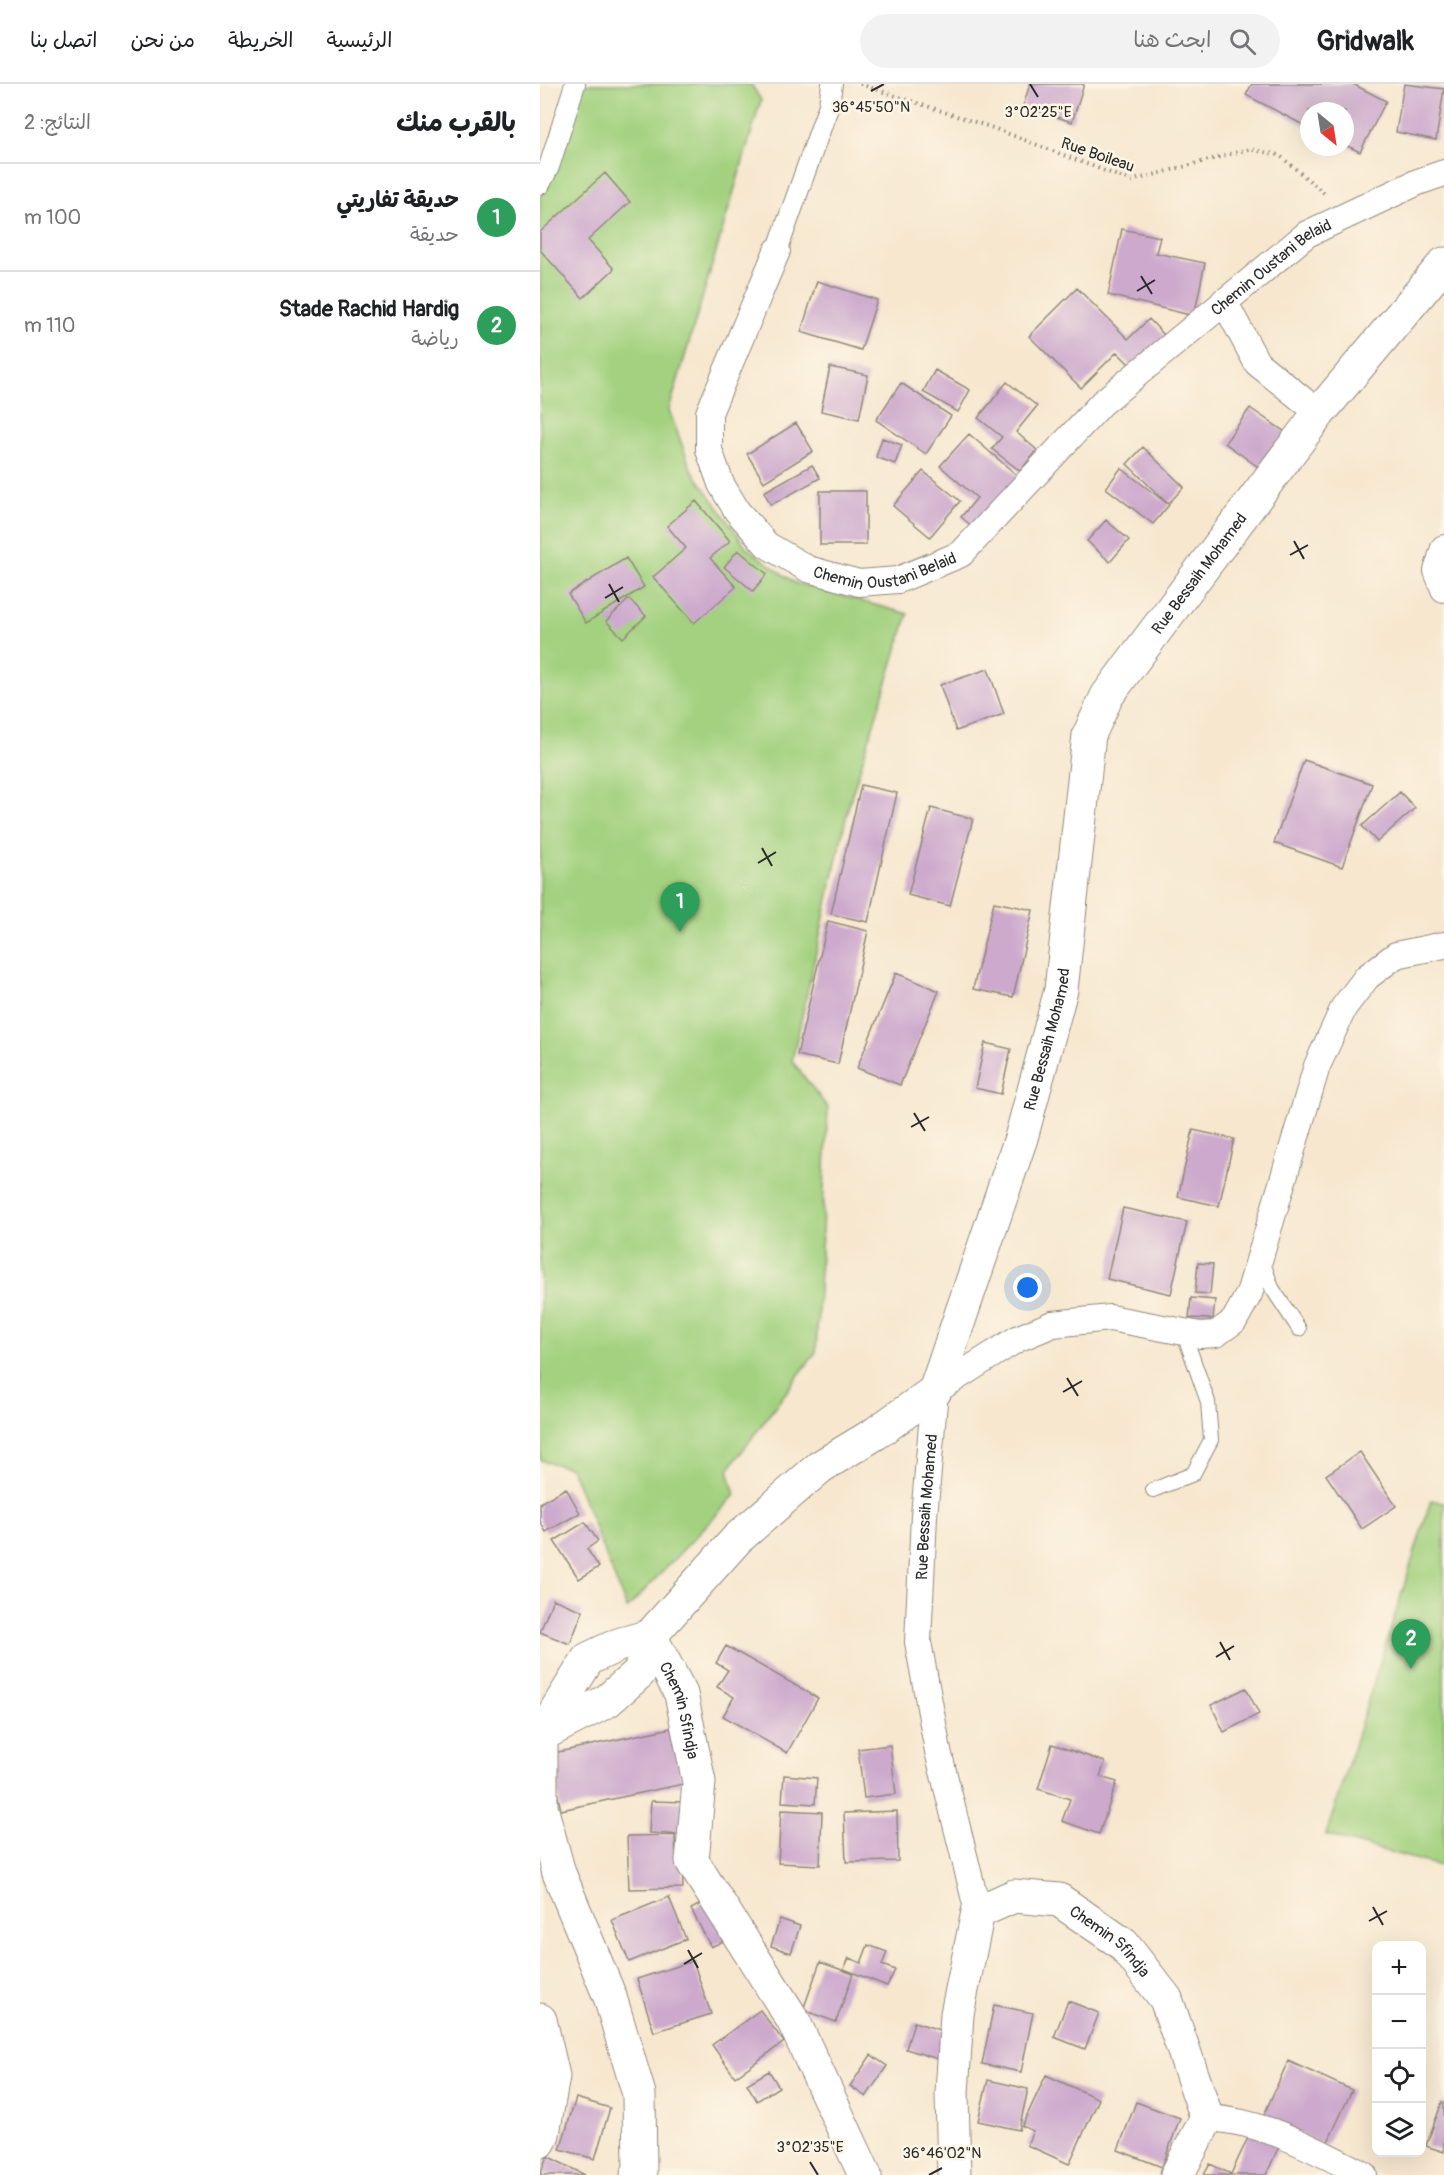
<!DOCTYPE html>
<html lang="ar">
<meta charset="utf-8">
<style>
:root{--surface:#fff;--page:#f2f2f2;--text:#202124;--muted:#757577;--line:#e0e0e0;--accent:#2563eb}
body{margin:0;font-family:Pangolin,"Playpen Sans Arabic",sans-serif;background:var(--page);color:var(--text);direction:rtl}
.controls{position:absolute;right:18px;bottom:18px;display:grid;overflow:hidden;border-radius:12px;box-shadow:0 6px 24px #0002}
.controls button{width:54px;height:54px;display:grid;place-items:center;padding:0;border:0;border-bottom:2px solid var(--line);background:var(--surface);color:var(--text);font:30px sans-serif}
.compass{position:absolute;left:760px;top:18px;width:54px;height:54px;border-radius:50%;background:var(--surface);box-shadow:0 6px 24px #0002;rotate:150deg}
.you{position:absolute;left:488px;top:1204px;width:21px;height:21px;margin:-15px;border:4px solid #fff;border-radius:50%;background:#1a73e8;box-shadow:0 0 0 9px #1a73e833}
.badge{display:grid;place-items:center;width:39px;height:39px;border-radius:50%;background:var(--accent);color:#fff;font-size:20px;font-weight:700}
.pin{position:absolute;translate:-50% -50px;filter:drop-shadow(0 2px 3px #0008)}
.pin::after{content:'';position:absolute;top:32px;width:21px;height:18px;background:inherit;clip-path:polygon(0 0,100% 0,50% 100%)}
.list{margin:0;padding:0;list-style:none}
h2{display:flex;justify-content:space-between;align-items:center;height:78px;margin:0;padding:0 24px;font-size:26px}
h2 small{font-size:20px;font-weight:400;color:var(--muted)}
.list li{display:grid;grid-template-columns:39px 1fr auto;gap:18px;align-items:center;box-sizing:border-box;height:108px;padding:0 24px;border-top:2px solid var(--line)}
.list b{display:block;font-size:22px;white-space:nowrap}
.list p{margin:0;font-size:20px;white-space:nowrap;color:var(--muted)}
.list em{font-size:20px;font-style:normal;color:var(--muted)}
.icon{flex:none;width:33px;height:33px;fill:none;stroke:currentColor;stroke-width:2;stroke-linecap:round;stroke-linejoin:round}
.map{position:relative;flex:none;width:904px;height:2091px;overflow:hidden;direction:ltr}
header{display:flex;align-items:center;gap:36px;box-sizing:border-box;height:84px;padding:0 30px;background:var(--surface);border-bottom:2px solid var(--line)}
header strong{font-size:28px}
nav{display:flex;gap:33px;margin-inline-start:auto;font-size:21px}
.search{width:420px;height:54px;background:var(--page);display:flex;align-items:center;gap:15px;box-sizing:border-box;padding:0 21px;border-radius:33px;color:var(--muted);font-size:22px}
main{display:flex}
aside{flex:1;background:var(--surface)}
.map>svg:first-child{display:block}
.green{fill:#a3d17f;stroke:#677e55;stroke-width:1.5}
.building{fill:#cca9cd}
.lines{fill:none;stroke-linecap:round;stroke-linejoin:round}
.service-casing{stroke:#91897d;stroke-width:16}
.pedestrian-casing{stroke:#91897d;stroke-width:22}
.minor-casing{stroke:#91897d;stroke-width:28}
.tertiary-casing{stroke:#91897d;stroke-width:35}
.path{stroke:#91897d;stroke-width:4;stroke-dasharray:1.5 4.5;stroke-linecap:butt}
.service{stroke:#fff;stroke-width:14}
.pedestrian{stroke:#fff;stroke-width:20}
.minor{stroke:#fff;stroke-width:26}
.tertiary{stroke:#fff;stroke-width:33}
.ticks{fill:none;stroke:#2b2b2b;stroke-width:2}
.labels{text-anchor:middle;stroke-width:5;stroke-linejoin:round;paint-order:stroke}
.street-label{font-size:16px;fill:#2b2b2b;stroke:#fcf5e5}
.ticks-label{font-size:15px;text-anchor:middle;fill:#2b2b2b;stroke:#fcf5e5;stroke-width:5;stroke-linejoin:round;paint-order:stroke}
</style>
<header>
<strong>Gridwalk</strong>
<div class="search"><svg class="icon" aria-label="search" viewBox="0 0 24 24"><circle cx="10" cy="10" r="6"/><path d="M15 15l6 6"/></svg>ابحث هنا</div>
<nav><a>الرئيسية</a><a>الخريطة</a><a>من نحن</a><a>اتصل بنا</a></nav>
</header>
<main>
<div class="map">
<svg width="904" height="2091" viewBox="0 0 904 2091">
<rect width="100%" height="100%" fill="#fcf5e5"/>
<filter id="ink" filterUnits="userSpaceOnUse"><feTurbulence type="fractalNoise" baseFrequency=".0167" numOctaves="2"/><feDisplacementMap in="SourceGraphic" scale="12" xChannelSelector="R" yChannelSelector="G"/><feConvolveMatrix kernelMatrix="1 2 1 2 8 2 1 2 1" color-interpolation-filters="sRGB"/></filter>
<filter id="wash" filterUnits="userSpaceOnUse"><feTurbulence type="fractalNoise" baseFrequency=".008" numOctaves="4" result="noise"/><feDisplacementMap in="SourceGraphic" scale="24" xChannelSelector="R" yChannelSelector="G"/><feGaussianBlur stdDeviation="1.35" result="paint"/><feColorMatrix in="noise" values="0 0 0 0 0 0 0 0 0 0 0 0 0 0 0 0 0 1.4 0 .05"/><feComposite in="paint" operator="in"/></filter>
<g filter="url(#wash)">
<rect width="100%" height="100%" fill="#f7e7cf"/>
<!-- green -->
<path class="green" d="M39 0H211L221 16 129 326 151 385 207 464 255 499 368 530 309 720 252 977 288 1024 276 1268 188 1386 195 1411 87 1525 31 1384 0 1376V96Z
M891 1416 904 1419V1783L786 1751Z"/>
<g id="blocks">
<!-- building -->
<path class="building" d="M490 0H544L532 38 483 22Z
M712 0H813L846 17 820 68 805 61V27H769V44L706 11Z
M864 0 904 5 896 56 856 48Z
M65 89 90 118 48 156 74 185 43 214 0 166V148Z
M582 145 620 153 616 169 665 179 654 232 568 211Z
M277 197 337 216 321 266 261 248Z
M537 204 588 255 609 235 626 253 594 285 577 268 541 304 489 252Z
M290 283 328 291 319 335 281 327Z
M395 286 430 306 418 328 383 308Z
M467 298 497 322 476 348 497 366 480 387 452 365 462 353 438 334Z
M361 299 411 332 386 370 336 336Z
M710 324 751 352 725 388 685 359Z
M256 339 273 367 224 398 207 370Z
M429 350 479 393 434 444 421 433 437 414 400 382Z
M342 354 362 361 355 380 336 373Z
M603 363 644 403 628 420 587 380Z
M272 381 280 394 231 421 224 408Z
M581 384 629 421 613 440 566 404Z
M383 387 420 417 390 453 353 422Z
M280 407H326V461H280Z
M156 417 190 457 170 474 196 503 154 539 113 493 146 464 127 442Z
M566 436 589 456 570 478 547 457Z
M198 466 227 490 213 507 184 483Z
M86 474 104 503 46 539 28 510Z
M89 515 106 532 83 554 66 537Z
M448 585 464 630 416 647 400 601Z
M764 676 832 700 802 783 734 759Z
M321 701 357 709 328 838 291 830Z
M860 708 875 724 837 758 822 742Z
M391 724 433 735 410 822 368 811Z
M454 818 493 826 473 913 433 905Z
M288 837 328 847 298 980 257 971Z
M356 889 399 907 360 1001 317 984Z
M445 959 471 965 461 1010 435 1004Z
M653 1046 694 1055 679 1122 638 1113Z
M583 1124 647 1138 631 1210 567 1195Z
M658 1179 673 1180 670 1210 655 1209Z
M651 1214 675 1216 673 1235 649 1234Z
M820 1368 856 1422 822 1445 786 1391Z
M26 1404 40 1429 6 1448 0 1437V1419Z
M45 1438 58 1457 47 1465 59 1483 39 1495 14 1457Z
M13 1515 43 1527 30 1560 0 1548Z
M186 1562 278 1614 247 1669 183 1632 194 1613 177 1603 188 1586 176 1579Z
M706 1604 719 1630 684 1648 671 1621Z
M131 1644 143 1700 21 1726 9 1670Z
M512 1660 565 1678 560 1693 577 1698 559 1750 522 1737 530 1715 498 1705Z
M350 1661 356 1710 324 1714 318 1665Z
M244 1691 277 1694 275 1720 242 1718Z
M111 1717 146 1718V1751L109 1749Z
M241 1726 282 1728 280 1781 238 1779Z
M357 1727 358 1777 306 1778 304 1729Z
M135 1751 136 1778H142L143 1804 89 1805 87 1752Z
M129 1813 146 1855 89 1878 72 1836Z
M170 1815 190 1854 171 1863 151 1825Z
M240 1835 260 1842 251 1869 231 1862Z
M328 1861 347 1868 342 1881 355 1886 347 1902 304 1885 309 1874 321 1879Z
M153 1877 171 1930 114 1948 97 1895Z
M280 1878 313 1890 296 1938 263 1926Z
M528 1917 559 1929 545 1965 514 1953Z
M454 1921 493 1929 481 1988 442 1980Z
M220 1926 244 1958 195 1993 172 1961Z
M374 1938 413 1950 404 1977 366 1965Z
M331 1971 347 1982 326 2013 310 2002Z
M748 1977 812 2006 786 2062 723 2033Z
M229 1987 239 2003 217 2017 207 2000Z
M506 1991 559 2015 529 2080 487 2061 493 2047 482 2042Z
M448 1996 488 2005 479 2046 438 2037Z
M36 2014 70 2024 55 2075 20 2065Z
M596 2018 640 2034 622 2083 578 2066Z
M902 2018H904V2068L886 2062Z
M712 2045 741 2058 726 2091H664L670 2080 691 2090Z
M7 2072 45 2091H0Z"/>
</g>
</g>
<g filter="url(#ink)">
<use href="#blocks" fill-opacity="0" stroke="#91897d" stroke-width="1.5"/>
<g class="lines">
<defs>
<path id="service" d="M722 1176 732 1204 759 1245
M613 1406 653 1390 671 1356 668 1318 643 1247"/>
<path id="pedestrian" d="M0 100 9 83 35 0
M237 167 289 21 292 0"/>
<g id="minor">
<path id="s1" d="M237 167 169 329V366L181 400 197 427 227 461 268 485 319 499 358 496 421 470 562 319 767 150 878 98 904 89"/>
<path d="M684 217 717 279 779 329"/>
<path d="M904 464 897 487 904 505"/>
<path id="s2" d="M438 1828 398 1667 378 1558 384 1432 395 1307 477 1255 513 1240 570 1234 660 1251 676 1250 694 1237 709 1210 777 982 804 923 827 893 856 871 904 861"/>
<path d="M667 2034C724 2037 774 2065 824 2091"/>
</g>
<g id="tertiary">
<path id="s3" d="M110 1552 141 1610 159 1698 152 1777 253 1936 325 2091"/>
<path id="s4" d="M1 1651 67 1617 100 1588 110 1552 197 1455 280 1383 336 1349 395 1307 481 1054 521 906 549 651 567 612 589 582 779 329 904 180"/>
<path d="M1 1651V1723L19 1789 70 1913 99 2010 100 2087 97 2091"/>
<path d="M1 1651 48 1575 78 1561 110 1552"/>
<path d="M0 1936 13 1992 3 2050 0 2057"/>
<path id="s5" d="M414 2091 412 2009 417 1930 438 1828 474 1812 519 1816 583 1860 626 1915 667 2034 637 2091"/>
</g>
</defs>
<!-- service casing -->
<use href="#service" class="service-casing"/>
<!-- pedestrian casing -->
<use href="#pedestrian" class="pedestrian-casing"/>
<!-- minor casing -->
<use href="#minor" class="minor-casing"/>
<!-- tertiary casing -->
<use href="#tertiary" class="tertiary-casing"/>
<!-- path -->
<path class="path" d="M320 0 456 45 591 97 709 65 739 71 784 109"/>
<!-- service -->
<use href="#service" class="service"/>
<!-- pedestrian -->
<use href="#pedestrian" class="pedestrian"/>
<!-- minor -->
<use href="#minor" class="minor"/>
<!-- tertiary -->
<use href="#tertiary" class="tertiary"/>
</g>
</g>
<!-- ticks -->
<path class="ticks" d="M490 0 498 13M331 7 344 0M601 192 612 210M597 207 615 196M754 457 764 475M750 471 768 461M69 500 79 518M65 514 83 503M222 764 232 782M218 779 236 768M374 1029 385 1047M371 1043 389 1033M527 1294 538 1312M523 1308 542 1297M680 1558 690 1576M676 1573 694 1562M833 1823 843 1841M829 1837 847 1827M148 1866 158 1884M144 1880 162 1869M270 2078 278 2091M389 2091 402 2084"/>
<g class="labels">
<!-- street labels -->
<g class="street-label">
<text transform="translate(558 70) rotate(19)" y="6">Rue Boileau</text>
<text dy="6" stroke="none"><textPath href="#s1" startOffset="957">Chemin Oustani Belaid</textPath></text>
<text dy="6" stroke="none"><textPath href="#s1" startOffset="453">Chemin Oustani Belaid</textPath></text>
<text dy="6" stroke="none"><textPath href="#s4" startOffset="1407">Rue Bessaih Mohamed</textPath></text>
<text dy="6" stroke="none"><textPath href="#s4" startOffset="903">Rue Bessaih Mohamed</textPath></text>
<text dy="6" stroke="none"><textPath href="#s2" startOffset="412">Rue Bessaih Mohamed</textPath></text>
<text dy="6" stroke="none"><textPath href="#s3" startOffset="81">Chemin Sfindja</textPath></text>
<text dy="6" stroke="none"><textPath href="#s5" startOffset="416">Chemin Sfindja</textPath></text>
</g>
</g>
<g class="ticks-label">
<text x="331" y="28">36°45'50"N</text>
<text x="498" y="33">3°02'25"E</text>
<text x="270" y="2068">3°02'35"E</text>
<text x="402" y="2074">36°46'02"N</text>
</g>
</svg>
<div class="controls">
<button>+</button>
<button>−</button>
<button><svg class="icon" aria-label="locate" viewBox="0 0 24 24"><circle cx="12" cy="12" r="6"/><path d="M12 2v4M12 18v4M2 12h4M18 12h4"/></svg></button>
<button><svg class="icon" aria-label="layers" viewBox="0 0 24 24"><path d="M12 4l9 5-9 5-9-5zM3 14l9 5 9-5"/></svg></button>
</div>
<svg class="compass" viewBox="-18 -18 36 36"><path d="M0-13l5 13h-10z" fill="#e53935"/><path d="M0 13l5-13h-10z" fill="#757577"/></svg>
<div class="you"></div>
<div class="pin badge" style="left:140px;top:848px;background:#2e9e5b">1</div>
<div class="pin badge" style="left:871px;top:1585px;background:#2e9e5b">2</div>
</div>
<aside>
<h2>بالقرب منك<small>النتائج: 2</small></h2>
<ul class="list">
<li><span class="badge" style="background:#2e9e5b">1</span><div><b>حديقة تفاريتي</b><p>حديقة</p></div><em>100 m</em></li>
<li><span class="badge" style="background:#2e9e5b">2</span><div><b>Stade Rachid Hardig</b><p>رياضة</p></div><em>110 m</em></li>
</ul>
</aside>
</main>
